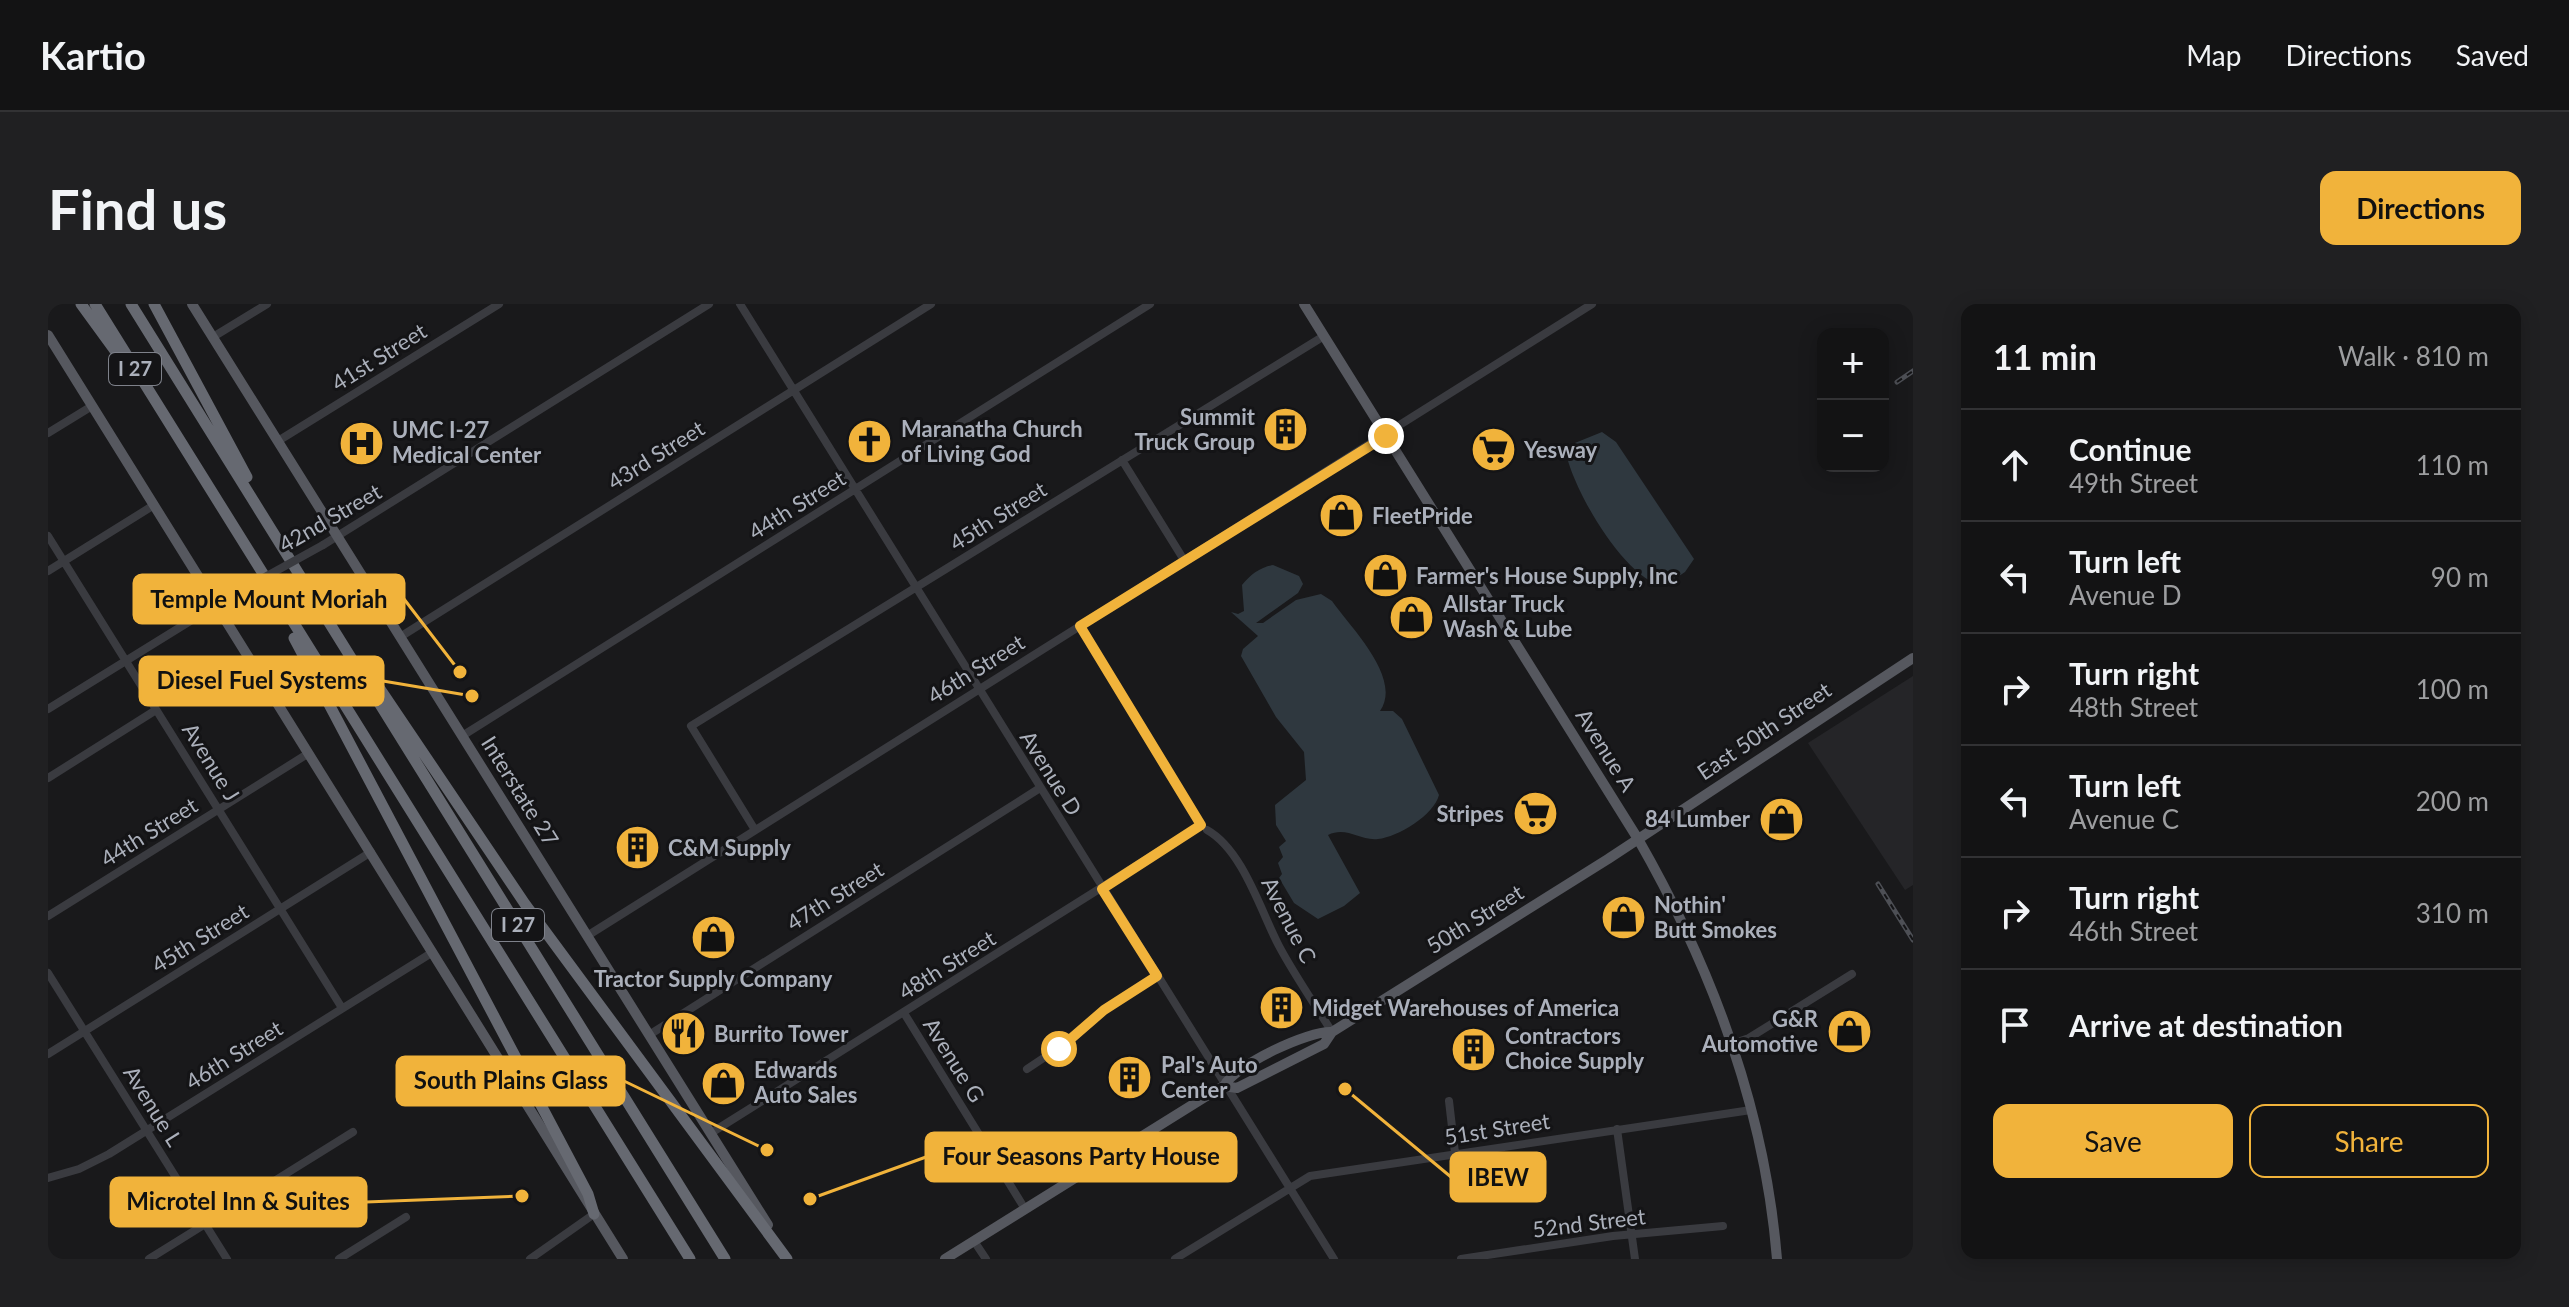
<!DOCTYPE html>
<meta charset="utf-8">
<style>
:root{--surface:#131314;--page:#202022;--text:#f1f3f6;--muted:#9d9ea0;--line:#323234;--accent:#f1b33b}
body{margin:0;font-family:Lato,sans-serif;background:var(--page);color:var(--text)}
.controls{position:absolute;right:24px;top:24px;display:grid;overflow:hidden;border-radius:16px;box-shadow:0 4px 20px #0003}
.controls button{width:72px;height:72px;display:grid;place-items:center;padding:0;border:0;border-bottom:2px solid var(--line);background:var(--surface);color:var(--text);font:40px sans-serif}
.stop{position:absolute;width:24px;height:24px;margin:-18px;border:6px solid #f1b33b;border-radius:50%;background:#fff}
.stop.end{background:#f1b33b;border-color:#fff;box-shadow:0 2px 8px #0008}
.list{margin:0;padding:0;list-style:none}
h2{display:flex;justify-content:space-between;align-items:center;height:104px;margin:0;padding:0 32px;font-size:34px}
h2 small{font-size:26px;font-weight:400;color:var(--muted)}
.list li{display:grid;grid-template-columns:52px 1fr auto;gap:24px;align-items:center;box-sizing:border-box;height:112px;padding:0 32px;border-top:2px solid var(--line)}
.list b{display:block;font-size:30px;white-space:nowrap}
.list p{margin:0;font-size:26px;white-space:nowrap;color:var(--muted)}
.list em{font-size:26px;font-style:normal;color:var(--muted)}
.actions{display:flex;gap:16px;padding:24px 32px}
.actions a{flex:1;padding:18px 0;border:2px solid var(--accent);border-radius:16px;text-align:center;font-size:28px;color:var(--accent)}
.actions .main{background:var(--accent);color:#111}
.icon{flex:none;width:44px;height:44px;fill:none;stroke:currentColor;stroke-width:2;stroke-linecap:round;stroke-linejoin:round}
.map{position:relative;flex:none;width:1865px;height:955px;overflow:hidden;border-radius:16px}
header{display:flex;align-items:center;gap:48px;box-sizing:border-box;height:112px;padding:0 40px;background:var(--surface);border-bottom:2px solid var(--line)}
header strong{font-size:38px}
nav{display:flex;gap:44px;margin-inline-start:auto;font-size:28px}
.intro{display:flex;align-items:center;justify-content:space-between;box-sizing:border-box;height:192px;padding:0 48px}
h1{margin:0;font-size:56px}
.button{padding:20px 36px;border-radius:16px;background:var(--accent);color:#111;font-size:28px;font-weight:700}
main{display:flex;gap:48px;padding:0 48px}
aside{flex:1;background:var(--surface);border-radius:16px;box-shadow:0 4px 20px #0003}
.map>svg:first-child{display:block}
.built{fill:#252528}
.water{fill:#2f383f}
.lines{fill:none;stroke-linecap:round;stroke-linejoin:round}
.minor{stroke:#3a3b40;stroke-width:8}
.major{stroke:#56585f;stroke-width:10}
.highway{stroke:#666971;stroke-width:11}
.rail-casing{stroke:#4d4f55;stroke-width:5}
.rail{stroke:#141416;stroke-width:2;stroke-dasharray:6;stroke-linecap:butt}
.minor-bridge{stroke:#3a3b40;stroke-width:8}
.route{stroke:#f1b33b;stroke-width:10}
.labels{text-anchor:middle;stroke-width:6;stroke-linejoin:round;paint-order:stroke}
.shield{fill:#141416;stroke:#7e818a;stroke-width:2}
.shield-label{font-size:20px;font-weight:bold;fill:#abb0bb}
.street-label{font-size:22px;fill:#abb0bb;stroke:#141416}
.poi-label{font-size:22px;font-weight:bold;fill:#abb0bb;stroke:#141416;text-anchor:start}
.leader{fill:none;stroke:#f1b33b;stroke-width:3}
.callout-dot{fill:#f1b33b;stroke:#141416;stroke-width:3}
.callout{fill:#f1b33b;stroke:#f1b33b;stroke-width:3}
.callout-label{font-size:24px;text-anchor:middle;font-weight:bold;fill:#111}
</style>
<header>
<strong>Kartio</strong>
<nav><a>Map</a><a>Directions</a><a>Saved</a></nav>
</header>
<div class="intro"><h1>Find us</h1><a class="button">Directions</a></div>
<main>
<div class="map">
<svg width="1865" height="955" viewBox="0 0 1865 955">
<rect width="100%" height="100%" fill="#19191b"/>
<!-- built -->
<path class="built" d="M1865 372V581L1857 586 1760 439Z"/>
<!-- water -->
<path class="water" d="M1554 128 1568 138 1646 255 1637 268 1616 282C1577 277 1521 180 1517 143Z
M1225 261 1251 272 1255 280 1250 289 1208 319H1215L1248 296 1273 290 1284 297C1302 323 1355 374 1332 407H1345L1354 415 1391 491C1386 511 1350 533 1330 535 1311 537 1299 522 1280 531L1312 589 1296 602 1270 615 1246 599 1231 574 1234 570 1230 559 1235 553 1231 543 1238 537 1228 521 1227 501 1258 476 1256 448 1228 413 1193 352 1195 345 1210 332 1183 308 1190 310 1196 307 1194 281C1202 271 1212 263 1225 261Z"/>
<g class="lines">
<!-- minor -->
<path class="minor" d="M692 0 1286 955
M165 33 219 0
M0 129 44 102
M230 137 451 0
M1074 156 1136 256
M0 232 294 704
M275 241 661 0
M0 267 106 201
M352 333 883 0
M0 405 181 293
M414 432 1102 0
M0 474 108 406
M707 526 643 422 1276 32
M1159 526C1195 546 1213 608 1231 642 1247 672 1266 699 1284 728
M0 612 261 449
M539 632 1544 0
M0 669 179 955
M856 709 977 905
M601 731 992 484
M1684 740 1701 734 1804 670
M0 750 323 548
M979 765 1024 735 1056 706 1109 672
M1401 797 1407 849
M1569 825 1587 955
M663 829 1153 521 1032 322
M0 874 31 865 61 850 385 648
M926 937 938 955
M101 955 305 828
M291 955 358 913
M482 955 546 910
M1127 955 1262 872 1703 806
M1413 955 1565 932 1675 922"/>
<!-- major -->
<path class="major" d="M144 0 720 921
M1256 0 1590 535C1664 664 1717 807 1729 955
M0 31 575 955
M1176 782C1187 761 1261 726 1284 728
M897 955 1165 788 1176 782 1189 784 1276 740 1284 728 1560 555 1865 354"/>
<!-- highway -->
<path class="highway" d="M33 0 68 48
M47 0 642 955
M83 0 677 955
M106 0 199 173
M246 334 540 890 546 910
M326 376 477 600 739 955"/>
<defs>
<path id="rail" d="M1849 78 1865 67
M1830 580 1865 636"/>
</defs>
<!-- rail casing -->
<use href="#rail" class="rail-casing"/>
<!-- rail -->
<use href="#rail" class="rail"/>
<!-- minor-bridge -->
<path class="minor-bridge" d="M181 293 275 241"/>
</g>
<g class="lines">
<!-- route -->
<path class="route" d="M1011 745 1056 706 1109 672 1054 585 1153 521 1032 322 1338 132"/>
</g>
<!-- icons -->
<defs>
<symbol id="building-disc" viewBox="-11 -11 22 22"><circle r="9.5" fill="#f1b33b" stroke="#141416"/><path d="M-4-6H4V6H1V3H-1V6H-4ZM-2.5-4.3h1.7v1.8h-1.7ZM.8-4.3h1.7v1.8H.8ZM-2.5-1h1.7V.8h-1.7ZM.8-1h1.7V.8H.8Z" fill="#111"/></symbol>
<symbol id="church-disc" viewBox="-11 -11 22 22"><circle r="9.5" fill="#f1b33b" stroke="#141416"/><path d="M-1.2-6h2.4v3.5h3.3v2.4h-3.3V6h-2.4V-.1h-3.3v-2.4h3.3Z" fill="#111"/></symbol>
<symbol id="hospital-disc" viewBox="-11 -11 22 22"><circle r="9.5" fill="#f1b33b" stroke="#141416"/><path d="M-5-5h3v3.5h4V-5h3V5h-3V1.5h-4V5h-3Z" fill="#111"/></symbol>
<symbol id="supermarket-disc" viewBox="-11 -11 22 22"><circle r="9.5" fill="#f1b33b" stroke="#141416"/><path d="M-6-5.5h2.5l.6 2H6L4.5 2H-2.5L-4.4-4H-6ZM-1.5 3.2a1.3 1.3 0 1 0 .1 0ZM3 3.2a1.3 1.3 0 1 0 .1 0Z" fill="#111"/></symbol>
<symbol id="shop-disc" viewBox="-11 -11 22 22"><circle r="9.5" fill="#f1b33b" stroke="#141416"/><path d="M-5-2.5h2.3a2.7 3.5 0 0 1 5.4 0H5L5.5 6h-11ZM-1.5-2.5h3a1.5 2.3 0 0 0-3 0Z" fill="#111"/></symbol>
<symbol id="restaurant-disc" viewBox="-11 -11 22 22"><circle r="9.5" fill="#f1b33b" stroke="#141416"/><path d="M-5-6h1v4h1v-4h1v4h1v-4h1v5L-1.5 .5V6h-2V.5L-5-1ZM5-6V6H3V1.5H1.5Q1.5-4 5-6Z" fill="#111"/></symbol>
</defs>
<g fill-rule="evenodd">
<use href="#building-disc" x="1212" y="100" width="51" height="51"/>
<use href="#church-disc" x="796" y="112" width="51" height="51"/>
<use href="#hospital-disc" x="288" y="114" width="51" height="51"/>
<use href="#supermarket-disc" x="1420" y="120" width="51" height="51"/>
<use href="#shop-disc" x="1268" y="186" width="51" height="51"/>
<use href="#shop-disc" x="1312" y="246" width="51" height="51"/>
<use href="#shop-disc" x="1338" y="288" width="51" height="51"/>
<use href="#supermarket-disc" x="1462" y="484" width="51" height="51"/>
<use href="#shop-disc" x="1708" y="490" width="51" height="51"/>
<use href="#building-disc" x="564" y="518" width="51" height="51"/>
<use href="#shop-disc" x="1550" y="588" width="51" height="51"/>
<use href="#shop-disc" x="640" y="608" width="51" height="51"/>
<use href="#building-disc" x="1208" y="678" width="51" height="51"/>
<use href="#shop-disc" x="1776" y="702" width="51" height="51"/>
<use href="#restaurant-disc" x="610" y="704" width="51" height="51"/>
<use href="#building-disc" x="1400" y="720" width="51" height="51"/>
<use href="#building-disc" x="1056" y="748" width="51" height="51"/>
<use href="#shop-disc" x="650" y="754" width="51" height="51"/>
</g>
<g class="labels">
<!-- shield labels -->
<g class="shield">
<rect x="61" y="49" width="52" height="32" rx="6"/>
<rect x="444" y="605" width="52" height="32" rx="6"/>
</g>
<g class="shield-label">
<text x="87" y="72">I 27</text>
<text x="470" y="628">I 27</text>
</g>
<!-- street labels -->
<g class="street-label">
<text transform="translate(331 53) rotate(-32)" y="8">41st Street</text>
<text transform="translate(608 151) rotate(-32)" y="8">43rd Street</text>
<text transform="translate(749 201) rotate(-32)" y="8">44th Street</text>
<text transform="translate(950 212) rotate(-32)" y="8">45th Street</text>
<text transform="translate(282 214) rotate(-30)" y="8">42nd Street</text>
<text transform="translate(928 365) rotate(-32)" y="8">46th Street</text>
<text transform="translate(1716 427) rotate(-34)" y="8">East 50th Street</text>
<text transform="translate(1558 446) rotate(58)" y="8">Avenue A</text>
<text transform="translate(163 458) rotate(58)" y="8">Avenue J</text>
<text transform="translate(1003 469) rotate(58)" y="8">Avenue D</text>
<text transform="translate(472 487) rotate(58)" y="8">Interstate 27</text>
<text transform="translate(101 528) rotate(-32)" y="8">44th Street</text>
<text transform="translate(787 592) rotate(-32)" y="8">47th Street</text>
<text transform="translate(1427 615) rotate(-32)" y="8">50th Street</text>
<text transform="translate(1241 616) rotate(63)" y="8">Avenue C</text>
<text transform="translate(152 634) rotate(-32)" y="8">45th Street</text>
<text transform="translate(899 661) rotate(-32)" y="8">48th Street</text>
<text transform="translate(186 751) rotate(-32)" y="8">46th Street</text>
<text transform="translate(906 756) rotate(58)" y="8">Avenue G</text>
<text transform="translate(105 802) rotate(58)" y="8">Avenue L</text>
<text transform="translate(1449 825) rotate(-9)" y="8">51st Street</text>
<text transform="translate(1541 919) rotate(-7)" y="8">52nd Street</text>
</g>
<!-- poi labels -->
<g class="poi-label">
<text x="1207" y="121" text-anchor="end">Summit<tspan x="1207" dy="25">Truck Group</tspan></text>
<text x="853" y="133">Maranatha Church<tspan x="853" dy="25">of Living God</tspan></text>
<text x="344" y="134">UMC I-27<tspan x="344" dy="25">Medical Center</tspan></text>
<text x="1476" y="154">Yesway</text>
<text x="1324" y="220">FleetPride</text>
<text x="1368" y="280">Farmer's House Supply, Inc</text>
<text x="1395" y="308">Allstar Truck<tspan x="1395" dy="25">Wash &amp; Lube</tspan></text>
<text x="1456" y="518" text-anchor="end">Stripes</text>
<text x="1702" y="523" text-anchor="end">84 Lumber</text>
<text x="620" y="552">C&amp;M Supply</text>
<text x="1606" y="609">Nothin'<tspan x="1606" dy="25">Butt Smokes</tspan></text>
<text x="665" y="683" text-anchor="middle">Tractor Supply Company</text>
<text x="1264" y="712">Midget Warehouses of America</text>
<text x="1770" y="723" text-anchor="end">G&amp;R<tspan x="1770" dy="25">Automotive</tspan></text>
<text x="666" y="738">Burrito Tower</text>
<text x="1457" y="740">Contractors<tspan x="1457" dy="25">Choice Supply</tspan></text>
<text x="1113" y="769">Pal's Auto<tspan x="1113" dy="25">Center</tspan></text>
<text x="706" y="774">Edwards<tspan x="706" dy="25">Auto Sales</tspan></text>
</g>
</g>
<!-- callouts -->
<path class="leader" d="M412 368L356 295M424 392L335 377M719 846L576 777M762 895L878 853M1297 785L1403 873M474 892L318 898"/>
<g class="callout-dot">
<circle cx="412" cy="368" r="8"/>
<circle cx="424" cy="392" r="8"/>
<circle cx="719" cy="846" r="8"/>
<circle cx="762" cy="895" r="8"/>
<circle cx="1297" cy="785" r="8"/>
<circle cx="474" cy="892" r="8"/>
</g>
<g class="callout">
<rect x="86" y="271" width="270" height="48" rx="8"/>
<rect x="92" y="353" width="243" height="48" rx="8"/>
<rect x="349" y="753" width="227" height="48" rx="8"/>
<rect x="878" y="829" width="310" height="48" rx="8"/>
<rect x="1403" y="849" width="94" height="48" rx="8"/>
<rect x="63" y="874" width="255" height="48" rx="8"/>
</g>
<g class="callout-label">
<text x="221" y="304">Temple Mount Moriah</text>
<text x="214" y="385">Diesel Fuel Systems</text>
<text x="463" y="785">South Plains Glass</text>
<text x="1033" y="861">Four Seasons Party House</text>
<text x="1450" y="882">IBEW</text>
<text x="190" y="906">Microtel Inn &amp; Suites</text>
</g>
</svg>
<div class="controls">
<button>+</button>
<button>−</button>
</div>
<div class="stop" style="left:1011px;top:745px"></div>
<div class="stop end" style="left:1338px;top:132px"></div>
</div>
<aside>
<h2>11 min<small>Walk · 810 m</small></h2>
<ul class="list">
<li><svg class="icon" aria-label="ahead" viewBox="0 0 24 24"><path d="M12 20V5M6 11l6-6 6 6"/></svg><div><b>Continue</b><p>49th Street</p></div><em>110 m</em></li>
<li><svg class="icon" aria-label="left" viewBox="0 0 24 24"><path d="M17 20v-9H6M10 6l-5 5 5 5"/></svg><div><b>Turn left</b><p>Avenue D</p></div><em>90 m</em></li>
<li><svg class="icon" aria-label="right" viewBox="0 0 24 24"><path d="M7 20v-9h11M14 6l5 5-5 5"/></svg><div><b>Turn right</b><p>48th Street</p></div><em>100 m</em></li>
<li><svg class="icon" aria-label="left" viewBox="0 0 24 24"><path d="M17 20v-9H6M10 6l-5 5 5 5"/></svg><div><b>Turn left</b><p>Avenue C</p></div><em>200 m</em></li>
<li><svg class="icon" aria-label="right" viewBox="0 0 24 24"><path d="M7 20v-9h11M14 6l5 5-5 5"/></svg><div><b>Turn right</b><p>46th Street</p></div><em>310 m</em></li>
<li><svg class="icon" aria-label="arrive" viewBox="0 0 24 24"><path d="M6 21V4h12l-3 4 3 4H6"/></svg><div><b>Arrive at destination</b></div></li>
</ul>
<div class="actions"><a class="main">Save</a><a>Share</a></div>
</aside>
</main>
